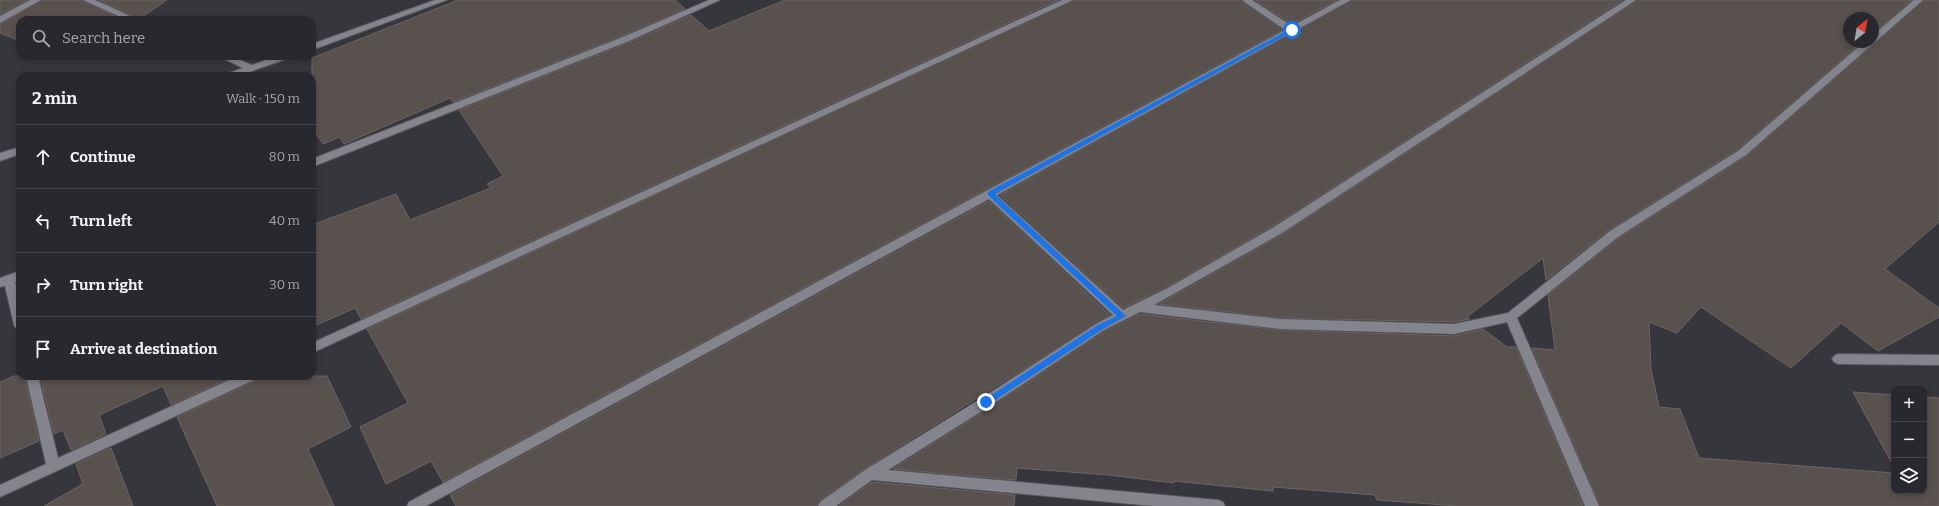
<!DOCTYPE html>
<meta charset="utf-8">
<style>
:root{--surface:#28292e;--page:#34353a;--text:#f1f3f6;--muted:#a5a6aa;--line:#44454a}
body{margin:0;font-family:Bitter,serif;background:var(--page);color:var(--text)}
.controls{position:absolute;right:12px;bottom:12px;display:grid;overflow:hidden;border-radius:8px;box-shadow:0 2px 6px #0003}
.controls button{width:36px;height:36px;display:grid;place-items:center;padding:0;border:0;border-bottom:1px solid var(--line);background:var(--surface);color:var(--text);font:20px sans-serif}
.compass{position:absolute;left:1843px;top:12px;width:36px;height:36px;border-radius:50%;background:var(--surface);box-shadow:0 2px 6px #0003;rotate:31deg}
.stop{position:absolute;width:12px;height:12px;margin:-9px;border:3px solid #1a73e8;border-radius:50%;background:#fff}
.stop.end{background:#1a73e8;border-color:#fff;box-shadow:0 1px 4px #0008}
.list{margin:0;padding:0;list-style:none}
h2{display:flex;justify-content:space-between;align-items:center;height:52px;margin:0;padding:0 16px;font-size:17px}
h2 small{font-size:13px;font-weight:400;color:var(--muted)}
.list li{display:grid;grid-template-columns:26px 1fr auto;gap:12px;align-items:center;box-sizing:border-box;height:64px;padding:0 16px;border-top:1px solid var(--line)}
.list b{display:block;font-size:15px;white-space:nowrap}
.list em{font-size:13px;font-style:normal;color:var(--muted)}
.icon{flex:none;width:22px;height:22px;fill:none;stroke:currentColor;stroke-width:2;stroke-linecap:round;stroke-linejoin:round}
.map{position:relative;flex:none;width:1939px;height:506px;overflow:hidden}
.search{position:absolute;background:var(--surface);box-shadow:0 2px 6px #0003;left:16px;top:16px;width:300px;height:44px;display:flex;align-items:center;gap:10px;box-sizing:border-box;padding:0 14px;border-radius:12px;color:var(--muted);font-size:15px}
.panel{position:absolute;background:var(--surface);box-shadow:0 2px 6px #0003;left:16px;top:72px;width:300px;height:308px;border-radius:12px}
.map>svg:first-child{display:block}
.building{fill:#58514e;stroke:#6d6563}
.lines{fill:none;stroke-linecap:round;stroke-linejoin:round}
.minor-casing{stroke:#55555a;stroke-width:2}
.minor{fill:#84858c;fill-rule:evenodd}
.route{fill:#1a73e8}
</style>
<div class="map">
<svg width="1939" height="506" viewBox="0 0 1939 506">
<rect width="100%" height="100%" fill="#36373d"/>
<!-- building -->
<path class="building" d="M0 0H27L0 14Z
M42 0H82L123 20H20V41L0 33V24Z
M99 0H167L139 19Z
M458 0H675L685 9 622 36 453 102 450 98 344 144 340 137 323 144 312 128V58Z
M785 0H1058L361 319 355 308 312 327V225L396 194 410 220 491 188 487 184 503 176 459 110 630 42 691 15 709 31Z
M1074 0H1241L1282 30 443 482 431 461 386 484 360 427 408 403 367 329Z
M1255 0H1337L1292 24Z
M1352 0H1623L1273 226 1165 288 1123 308 1000 195Z
M1637 0H1912L1873 33V18H1849V42H1862L1737 150 1609 230 1546 280 1543 258 1467 317 1470 319 1454 322 1280 318 1159 304 1283 234Z
M1924 0H1939V222L1885 269 1939 308V317L1878 351 1841 323 1791 368 1701 307 1677 333 1649 322 1651 369 1659 407 1680 409 1699 458 1894 473V491H1924V397L1939 398V506H1600L1532 348 1555 350 1548 295 1619 238 1747 156Z
M989 201 1110 315 864 469 819 501 817 506H456L450 495Z
M1140 314 1280 330 1454 336 1483 329 1507 347H1516L1583 506H1458L1377 500 1375 495 1273 487V491L1174 481V483L1109 475 1017 468 1016 480 893 469 991 407 1105 331Z
M14 376H25L39 441 0 458V382Z
M40 376H234L171 405 163 386 99 415 106 434 71 450 63 430 54 434Z
M257 376H327L351 427 308 449 334 506H217L177 417 255 381Z
M1853 392 1894 395V467Z
M111 448 133 506H44L83 484 76 464Z
M872 482 1015 495 1014 506H839Z"/>
<g class="lines">
<defs>
<path id="minor" d="M30 0H41L0 23V16Z
M83 0H95L139 20H127Z
M435 0H447L312 50V44Z
M709 0H720L629 41 312 167V159L623 37Z
M1062 0H1073L312 353V343Z
M1242 0H1252L1292 26 1340 0H1351L997 195 1123 310 1166 289 1274 227 1626 0H1636L1282 233 1154 305 1280 319 1454 324 1508 313 1610 231 1738 151 1864 42H1873V35L1914 0H1923L1746 155 1618 237 1517 318 1599 506H1585L1507 322 1454 334 1280 329 1140 312 1104 330 990 406 888 470 1218 500 1223 502 1225 506H1153L872 480 836 506H818L820 502 865 470 982 398 1096 324 1113 315 989 199 426 506H407L409 502 1285 30Z
M218 56H231L252 65 277 56H291L289 58 238 76H224L226 74 243 68Z
M20 147V154L0 161V153Z
M20 271V280L15 282 20 301V330L16 328 14 325 5 286 0 287V278Z
M1838 354 1939 355V365L1838 364 1834 362 1832 359 1834 356Z
M26 376H38L58 458 238 376H256L254 380 0 497V485L46 464Z"/>
</defs>
<!-- minor casing -->
<use href="#minor" class="minor-casing"/>
<!-- minor -->
<use href="#minor" class="minor"/>
</g>
<!-- route -->
<path class="route" d="M1290 29 1295 30 995 194 1126 316 1103 329 989 404H984V400L1098 325 1117 316 988 195V192Z"/>
</svg>
<div class="controls">
<button>+</button>
<button>−</button>
<button><svg class="icon" aria-label="layers" viewBox="0 0 24 24"><path d="M12 4l9 5-9 5-9-5zM3 14l9 5 9-5"/></svg></button>
</div>
<svg class="compass" viewBox="-18 -18 36 36"><path d="M0-13l5 13h-10z" fill="#e53935"/><path d="M0 13l5-13h-10z" fill="#a5a6aa"/></svg>
<div class="stop" style="left:1292px;top:30px"></div>
<div class="stop end" style="left:986px;top:402px"></div>
<div class="search"><svg class="icon" aria-label="search" viewBox="0 0 24 24"><circle cx="10" cy="10" r="6"/><path d="M15 15l6 6"/></svg>Search here</div>
<section class="panel">
<h2>2 min<small>Walk · 150 m</small></h2>
<ul class="list">
<li><svg class="icon" aria-label="ahead" viewBox="0 0 24 24"><path d="M12 20V5M6 11l6-6 6 6"/></svg><div><b>Continue</b></div><em>80 m</em></li>
<li><svg class="icon" aria-label="left" viewBox="0 0 24 24"><path d="M17 20v-9H6M10 6l-5 5 5 5"/></svg><div><b>Turn left</b></div><em>40 m</em></li>
<li><svg class="icon" aria-label="right" viewBox="0 0 24 24"><path d="M7 20v-9h11M14 6l5 5-5 5"/></svg><div><b>Turn right</b></div><em>30 m</em></li>
<li><svg class="icon" aria-label="arrive" viewBox="0 0 24 24"><path d="M6 21V4h12l-3 4 3 4H6"/></svg><div><b>Arrive at destination</b></div></li>
</ul>
</section>
</div>
